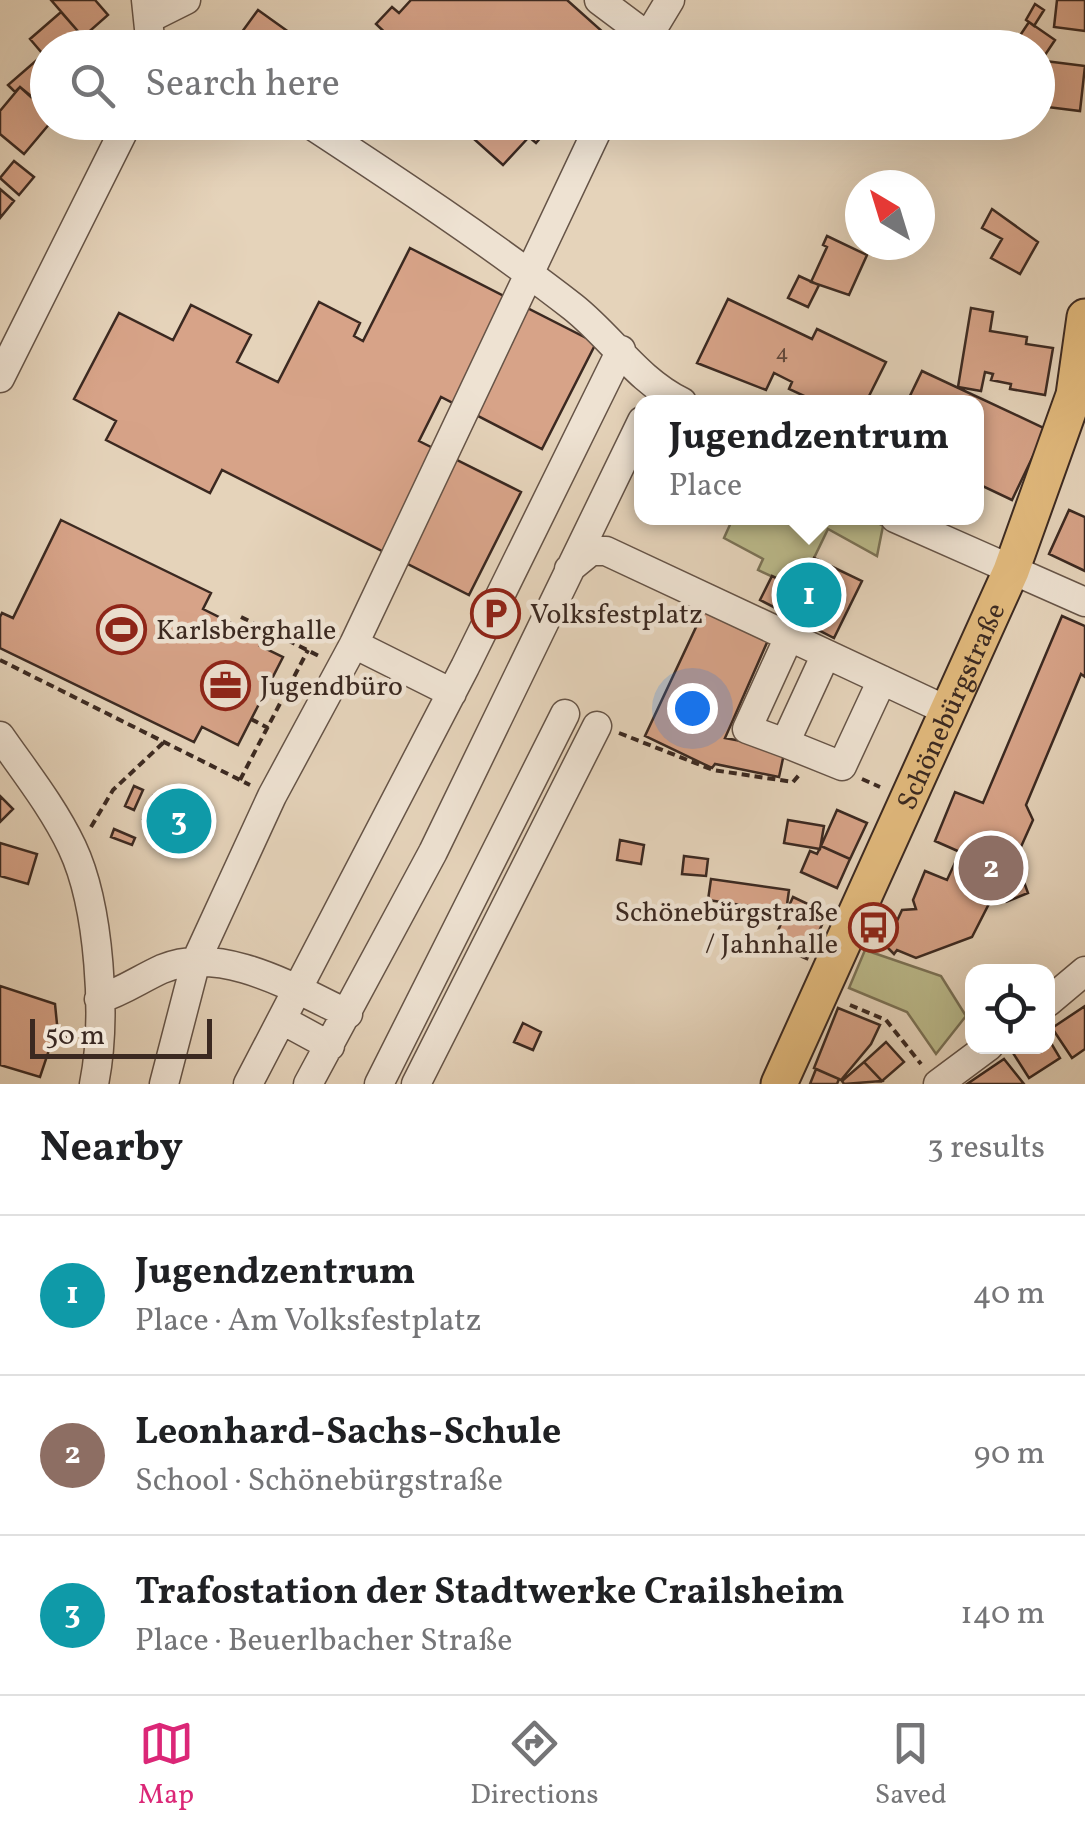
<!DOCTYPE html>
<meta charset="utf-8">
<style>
:root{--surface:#fff;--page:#f2f2f2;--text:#202124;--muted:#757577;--line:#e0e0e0;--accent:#db2777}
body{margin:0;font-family:Vollkorn,serif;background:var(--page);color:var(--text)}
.controls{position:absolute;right:30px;bottom:30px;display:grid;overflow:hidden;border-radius:20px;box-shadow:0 10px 40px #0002}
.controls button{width:90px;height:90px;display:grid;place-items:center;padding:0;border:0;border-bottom:2px solid var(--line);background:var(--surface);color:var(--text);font:50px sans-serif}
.compass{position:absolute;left:845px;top:170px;width:90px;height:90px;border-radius:50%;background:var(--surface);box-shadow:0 10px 40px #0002;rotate:322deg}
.scale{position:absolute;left:30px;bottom:25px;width:182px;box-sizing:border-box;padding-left:10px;border:5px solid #3b2921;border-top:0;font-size:28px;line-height:35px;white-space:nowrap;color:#3b2921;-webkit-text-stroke:8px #eee2d2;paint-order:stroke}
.you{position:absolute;left:692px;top:708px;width:35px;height:35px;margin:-25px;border:8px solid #fff;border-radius:50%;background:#1a73e8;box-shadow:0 0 0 15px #1a73e833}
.badge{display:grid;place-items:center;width:65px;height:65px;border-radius:50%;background:var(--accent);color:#fff;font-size:32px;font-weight:700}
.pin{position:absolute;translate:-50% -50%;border:5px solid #fff;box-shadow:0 2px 10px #0006}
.popup{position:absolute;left:634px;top:395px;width:350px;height:130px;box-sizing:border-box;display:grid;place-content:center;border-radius:20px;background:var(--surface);filter:drop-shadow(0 2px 8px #0005);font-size:32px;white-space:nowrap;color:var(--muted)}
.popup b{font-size:38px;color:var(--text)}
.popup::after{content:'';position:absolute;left:50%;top:100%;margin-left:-20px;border:20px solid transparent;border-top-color:var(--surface)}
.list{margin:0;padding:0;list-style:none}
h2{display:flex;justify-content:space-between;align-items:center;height:130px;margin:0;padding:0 40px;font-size:42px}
h2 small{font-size:32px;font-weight:400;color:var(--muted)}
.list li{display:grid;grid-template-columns:65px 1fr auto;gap:30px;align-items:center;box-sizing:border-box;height:160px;padding:0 40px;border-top:2px solid var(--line)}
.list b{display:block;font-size:38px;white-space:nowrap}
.list p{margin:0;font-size:32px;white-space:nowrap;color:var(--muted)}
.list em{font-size:32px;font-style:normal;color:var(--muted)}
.icon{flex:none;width:55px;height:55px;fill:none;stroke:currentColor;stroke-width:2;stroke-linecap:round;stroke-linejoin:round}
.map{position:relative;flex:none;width:1085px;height:1084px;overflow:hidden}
.search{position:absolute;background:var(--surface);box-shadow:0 10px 40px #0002;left:30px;right:30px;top:30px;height:110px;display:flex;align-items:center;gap:25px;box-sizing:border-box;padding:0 35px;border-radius:55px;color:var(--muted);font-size:38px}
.sheet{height:610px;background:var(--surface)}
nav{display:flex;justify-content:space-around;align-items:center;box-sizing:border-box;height:140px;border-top:2px solid var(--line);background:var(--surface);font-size:28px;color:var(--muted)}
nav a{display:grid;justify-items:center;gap:5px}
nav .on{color:var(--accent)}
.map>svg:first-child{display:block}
.green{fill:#bbba8b;stroke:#7b7256;stroke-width:2.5}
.building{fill:#d7a388;stroke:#3b2921;stroke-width:2.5}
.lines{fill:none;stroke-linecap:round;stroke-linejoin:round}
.minor-casing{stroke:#665447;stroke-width:31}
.major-casing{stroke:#3b2921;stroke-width:39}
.path{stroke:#3b2921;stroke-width:4;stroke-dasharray:8 5;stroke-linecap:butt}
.minor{stroke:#eee2d2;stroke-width:28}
.major{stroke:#e2ba7d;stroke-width:35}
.labels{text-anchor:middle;stroke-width:9;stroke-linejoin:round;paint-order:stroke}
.number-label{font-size:22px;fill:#62483b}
.poi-label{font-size:28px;fill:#3b2921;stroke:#eee2d2;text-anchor:start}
.street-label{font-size:28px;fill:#3b2921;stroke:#eee2d2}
</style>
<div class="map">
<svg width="1085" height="1084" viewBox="0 0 1085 1084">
<rect width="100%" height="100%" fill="#e5d3ba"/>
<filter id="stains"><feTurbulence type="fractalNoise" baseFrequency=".002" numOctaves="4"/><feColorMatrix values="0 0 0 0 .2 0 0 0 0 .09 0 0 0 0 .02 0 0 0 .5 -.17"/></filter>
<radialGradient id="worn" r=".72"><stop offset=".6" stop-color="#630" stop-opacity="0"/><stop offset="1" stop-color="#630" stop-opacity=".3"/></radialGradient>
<!-- green -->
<path class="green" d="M733 518H869L883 526 877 556 828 529 799 589 758 570 763 559 724 538Z
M865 950 941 976 966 1016 936 1054 907 1012 849 988Z"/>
<!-- building -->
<path class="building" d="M51 0H95L108 15 83 37Z
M411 0H567L604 33 591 48H401L376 24 392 7 399 13Z
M1057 0H1085V31L1054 27Z
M1035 4 1044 10 1034 26 1026 20Z
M258 10 293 35 284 48H254L239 36Z
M61 12 83 37 70 48H48V60L30 39Z
M1029 22 1055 40 1043 58 1038 48 1017 40Z
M38 59 48 71V82L31 97 20 87 15 92 8 85Z
M1045 61 1085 66 1080 111 1039 106Z
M20 87 48 110 51 122 24 154 0 134V111Z
M455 122H554L536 143 529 137 503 165Z
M14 161 34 177 19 195 0 178Z
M0 189 14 201 0 218Z
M992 209 1038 242 1020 274 991 258 1002 239 982 228Z
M827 236 867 255 849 295 811 282 827 247 823 245Z
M410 248 596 343 542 449 441 397 419 441 521 492 469 595 222 470 210 493 106 440 116 421 74 399 119 313 173 340 191 305 251 335 237 362 278 382 319 302 360 323 354 336 363 341Z
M799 276 819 285 808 307 788 298Z
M728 299 812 339 817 329 886 362 866 402H817L789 389 792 382 774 373 766 390 697 363Z
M971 308 993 312 990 331 1027 337 1026 344 1053 348 1045 395 1010 389 1011 384 991 380 993 374 985 372 981 391 958 387Z
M922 371 1046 429 1012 500 976 483V402H907Z
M1069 510 1085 517V571L1049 554Z
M61 520 211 593 203 609 263 639 260 646 283 657 238 745 202 727 194 742 0 648V617L2 613 13 618Z
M814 558 862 581 834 638 760 600 772 576 799 589Z
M705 608 769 638 725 738 785 749 779 777 715 764 712 768 645 736Z
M1062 616 1085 626V677L1081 674 1026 805 1033 820 1020 849 1026 863 1021 874 1028 893 1006 902 993 896 972 937 916 958 897 950 894 954 884 944 886 933 891 934 902 910 916 909 913 900 925 871 947 880 960 852 935 841 955 792 983 803Z
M134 786 143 790 134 810 125 806Z
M0 796 13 809 0 822Z
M153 796 214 823 204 846 143 819Z
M837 810 867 823 850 859 821 846Z
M788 820 824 826 820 849 784 843Z
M114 829 135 838 132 845 111 837Z
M620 840 644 845 641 864 617 860Z
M0 843 37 854 28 884 0 876Z
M821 846 850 859 837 888 801 872 810 851 817 854Z
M684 856 708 859 706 876 682 874Z
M711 879 789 890 786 912 708 900Z
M793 897 827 913 807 959 772 944Z
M0 986 55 1004 57 1024 67 1039 49 1050 40 1077 0 1065Z
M1085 1006V1049L1072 1058 1052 1028Z
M838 1008 880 1025 871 1044 841 1080 814 1068Z
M523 1023 541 1032 533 1050 514 1042Z
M1048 1038 1060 1058 1029 1078 1013 1053 1024 1046H1048Z
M886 1042 904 1062 882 1081 864 1062Z
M1004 1059 1024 1084H967Z
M864 1062 882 1081 844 1084 842 1081Z
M816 1069 839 1079 837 1084H810Z"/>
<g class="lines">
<defs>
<path id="minor" d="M146 0 151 48
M599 0 647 36
M150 18 186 0
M641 48 670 0
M307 122C397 181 488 241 573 307 612 338 637 380 682 402
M0 378 128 122
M895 518 1085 602
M569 569 591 551H606L948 711
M789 637 747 729 785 743 826 654
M354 644 452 693
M0 736C25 772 53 807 72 847 100 906 107 1020 94 1084
M785 743 842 766 882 680
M99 999C122 992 140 979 162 969 221 944 295 989 348 1014
M1048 1002 1085 971
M284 1021 330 1046
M164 1084 196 961 272 796 354 644 601 122
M248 1084 465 667 621 350
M308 1084 433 852 642 421
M379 1084 565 714
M416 1084 597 726
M938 1084 989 1046"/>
<g id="major">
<path id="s1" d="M779 1084 1011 571 1074 395 1085 317"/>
</g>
</defs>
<!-- minor casing -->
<use href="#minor" class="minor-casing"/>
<!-- major casing -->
<use href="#major" class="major-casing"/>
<!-- path -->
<path class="path" d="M241 617 319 656
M0 660 250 785
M251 719 268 728
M619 733 713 770 793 782 799 775
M862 779 880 787
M240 780 308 650
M91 827 113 790 164 742
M850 1005 886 1020 921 1064"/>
<!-- minor -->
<use href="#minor" class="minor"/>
<!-- major -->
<use href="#major" class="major"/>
</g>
<!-- icons -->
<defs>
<symbol id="parking-ring" viewBox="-11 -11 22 22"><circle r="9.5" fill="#eee2d2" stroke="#8f2418" stroke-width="1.5"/><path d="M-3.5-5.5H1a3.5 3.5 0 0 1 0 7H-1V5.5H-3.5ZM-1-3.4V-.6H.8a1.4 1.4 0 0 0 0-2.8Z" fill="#8f2418"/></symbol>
<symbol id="stadium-ring" viewBox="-11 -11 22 22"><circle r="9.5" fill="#eee2d2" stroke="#8f2418" stroke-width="1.5"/><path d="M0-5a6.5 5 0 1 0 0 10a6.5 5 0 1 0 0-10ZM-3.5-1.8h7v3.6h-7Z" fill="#8f2418"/></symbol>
<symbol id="office-ring" viewBox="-11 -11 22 22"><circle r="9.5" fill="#eee2d2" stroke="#8f2418" stroke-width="1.5"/><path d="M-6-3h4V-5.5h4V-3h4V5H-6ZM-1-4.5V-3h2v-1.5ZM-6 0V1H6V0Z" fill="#8f2418"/></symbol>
<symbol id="bus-ring" viewBox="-11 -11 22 22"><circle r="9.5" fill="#eee2d2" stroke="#8f2418" stroke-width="1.5"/><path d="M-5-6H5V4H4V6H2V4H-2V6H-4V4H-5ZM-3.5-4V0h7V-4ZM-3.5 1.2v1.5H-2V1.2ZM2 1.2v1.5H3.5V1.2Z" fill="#8f2418"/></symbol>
</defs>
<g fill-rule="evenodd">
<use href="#parking-ring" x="468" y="586" width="55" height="55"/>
<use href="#stadium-ring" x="94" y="602" width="55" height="55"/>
<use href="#office-ring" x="198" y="658" width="55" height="55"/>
<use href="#bus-ring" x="846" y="900" width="55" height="55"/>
</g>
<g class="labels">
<!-- number labels -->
<g class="number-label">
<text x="782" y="359">4</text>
</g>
<!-- poi labels -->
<g class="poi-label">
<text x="530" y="623">Volksfestplatz</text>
<text x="156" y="639">Karlsberghalle</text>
<text x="260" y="695">Jugendbüro</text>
<text x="838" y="921" text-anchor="end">Schönebürgstraße<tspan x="838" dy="32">/ Jahnhalle</tspan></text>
</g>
<!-- street labels -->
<g class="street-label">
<text dy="10" stroke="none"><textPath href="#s1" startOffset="415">Schönebürgstraße</textPath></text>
</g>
</g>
<rect width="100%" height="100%" filter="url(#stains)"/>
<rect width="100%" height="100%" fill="url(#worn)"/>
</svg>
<div class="controls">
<button><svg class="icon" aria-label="locate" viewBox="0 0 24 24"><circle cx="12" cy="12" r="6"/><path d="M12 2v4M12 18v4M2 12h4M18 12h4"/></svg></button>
</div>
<svg class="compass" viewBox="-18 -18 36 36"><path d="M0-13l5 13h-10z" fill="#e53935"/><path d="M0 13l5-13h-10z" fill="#757577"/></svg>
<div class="scale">50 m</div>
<div class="you"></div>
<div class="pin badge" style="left:809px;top:595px;background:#0f9aa8">1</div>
<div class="popup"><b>Jugendzentrum</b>Place</div>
<div class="pin badge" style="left:991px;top:868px;background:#8d6e63">2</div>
<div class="pin badge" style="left:179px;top:821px;background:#0f9aa8">3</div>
<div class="search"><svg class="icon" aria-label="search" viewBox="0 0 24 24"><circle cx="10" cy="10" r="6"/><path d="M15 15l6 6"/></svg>Search here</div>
</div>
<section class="sheet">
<h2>Nearby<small>3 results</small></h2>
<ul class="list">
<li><span class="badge" style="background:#0f9aa8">1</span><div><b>Jugendzentrum</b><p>Place · Am Volksfestplatz</p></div><em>40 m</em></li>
<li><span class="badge" style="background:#8d6e63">2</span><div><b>Leonhard-Sachs-Schule</b><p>School · Schönebürgstraße</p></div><em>90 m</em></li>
<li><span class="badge" style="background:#0f9aa8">3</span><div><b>Trafostation der Stadtwerke Crailsheim</b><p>Place · Beuerlbacher Straße</p></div><em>140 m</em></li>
</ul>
</section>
<nav>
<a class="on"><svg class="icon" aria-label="map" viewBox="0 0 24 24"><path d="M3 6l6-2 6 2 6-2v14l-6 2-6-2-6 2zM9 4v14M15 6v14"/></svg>Map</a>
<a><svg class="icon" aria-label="directions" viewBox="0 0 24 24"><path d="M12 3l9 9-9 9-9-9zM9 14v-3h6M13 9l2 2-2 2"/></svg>Directions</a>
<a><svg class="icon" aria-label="saved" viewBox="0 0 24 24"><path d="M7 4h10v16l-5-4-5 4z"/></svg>Saved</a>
</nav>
